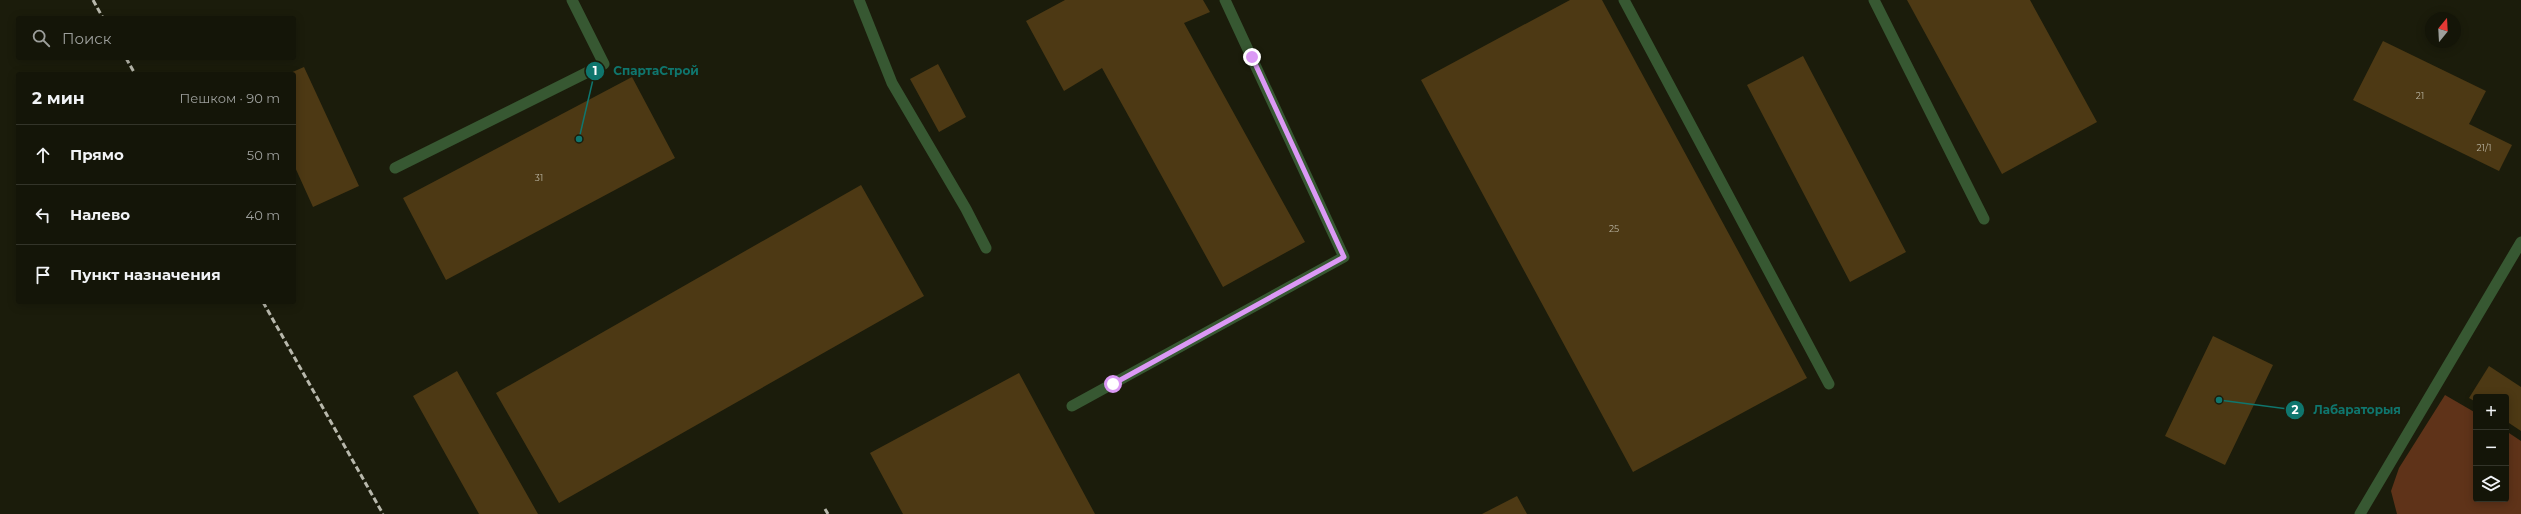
<!DOCTYPE html>
<html lang="ru">
<meta charset="utf-8">
<style>
:root{--surface:#141508;--page:#212216;--text:#f1f3f6;--muted:#9d9f9c;--line:#333429}
body{margin:0;font-family:Montserrat,sans-serif;background:var(--page);color:var(--text)}
.controls{position:absolute;right:12px;bottom:12px;display:grid;overflow:hidden;border-radius:4px;box-shadow:0 2px 10px #0003}
.controls button{width:36px;height:36px;display:grid;place-items:center;padding:0;border:0;border-bottom:1px solid var(--line);background:var(--surface);color:var(--text);font:20px sans-serif}
.compass{position:absolute;left:2425px;top:12px;width:36px;height:36px;border-radius:50%;background:var(--surface);box-shadow:0 2px 10px #0003;rotate:18deg}
.stop{position:absolute;width:12px;height:12px;margin:-9px;border:3px solid #db99f5;border-radius:50%;background:#fff}
.stop.end{background:#db99f5;border-color:#fff;box-shadow:0 1px 4px #0008}
.list{margin:0;padding:0;list-style:none}
h2{display:flex;justify-content:space-between;align-items:center;height:52px;margin:0;padding:0 16px;font-size:17px}
h2 small{font-size:13px;font-weight:400;color:var(--muted)}
.list li{display:grid;grid-template-columns:26px 1fr auto;gap:12px;align-items:center;box-sizing:border-box;height:60px;padding:0 16px;border-top:1px solid var(--line)}
.list b{display:block;font-size:15px;white-space:nowrap}
.list em{font-size:13px;font-style:normal;color:var(--muted)}
.icon{flex:none;width:22px;height:22px;fill:none;stroke:currentColor;stroke-width:2;stroke-linecap:round;stroke-linejoin:round}
.map{position:relative;flex:none;width:2521px;height:514px;overflow:hidden}
.search{position:absolute;background:var(--surface);box-shadow:0 2px 10px #0003;left:16px;top:16px;width:280px;height:44px;display:flex;align-items:center;gap:10px;box-sizing:border-box;padding:0 14px;border-radius:4px;color:var(--muted);font-size:15px}
.panel{position:absolute;background:var(--surface);box-shadow:0 2px 10px #0003;left:16px;top:72px;width:280px;height:232px;border-radius:4px}
.map>svg:first-child{display:block}
.green{fill:#5f3319}
.building{fill:#4d3914}
.lines{fill:none;stroke-linecap:round;stroke-linejoin:round}
.service{stroke:#375832;stroke-width:11}
.rail{stroke:#b8b8ac;stroke-width:3;stroke-dasharray:6 3;stroke-linecap:butt}
.route{stroke:#db99f5;stroke-width:5}
.labels{text-anchor:middle;stroke-width:3;stroke-linejoin:round;paint-order:stroke}
.number-label{font-size:9px;fill:#b9b4a2}
.leader{fill:none;stroke:#0f766e;stroke-width:1.5}
.callout-dot{fill:#0f766e;stroke:#1b1c0b;stroke-width:1.5}
.mark-label{font-size:12px;text-anchor:middle;font-weight:bold;fill:#fff}
.callout-label{font-size:12px;text-anchor:middle;font-weight:bold;fill:#0f766e;stroke:#1b1c0b;stroke-width:3;stroke-linejoin:round;paint-order:stroke}
</style>
<div class="map">
<svg width="2521" height="514" viewBox="0 0 2521 514">
<rect width="100%" height="100%" fill="#1b1c0b"/>
<!-- green -->
<path class="green" d="M2445 395 2476 413V499H2506V431L2521 441V514H2397L2391 491 2399 468Z"/>
<!-- building -->
<path class="building" d="M1065 0H1203L1210 12 1184 23 1305 242 1223 287 1102 68 1064 91 1026 21Z
M1570 0H1602L1807 378 1633 472 1421 80Z
M1907 0H2030L2097 122 2002 174Z
M2383 41 2486 91 2469 124 2512 145 2499 171 2353 100Z
M1803 56 1906 252 1850 282 1747 85Z
M938 64 966 117 939 132 910 79Z
M304 67 359 186 313 207 294 165V74H288Z
M632 77 675 158 446 280 403 198Z
M861 185 924 296 559 503 496 393Z
M2213 336 2273 365 2225 465 2165 436Z
M2489 366 2521 387V431L2506 421V397H2476V402L2469 398Z
M457 371 538 514H479L413 396Z
M1019 373 1095 514H903L870 453Z
M1517 496 1527 514H1482Z"/>
<g class="lines">
<!-- service -->
<path class="service" d="M859 0 892 83 966 209 986 248
M1624 0 1829 384
M1874 0 1984 219
M395 168 604 64 572 0
M1072 406 1344 257 1225 0
M2360 514 2521 242"/>
<!-- rail -->
<path class="rail" d="M93 0 103 18
M126 58 135 74
M263 302 383 514
M825 509 828 514"/>
</g>
<g class="lines">
<!-- route -->
<path class="route" d="M1113 384 1344 257 1252 57"/>
</g>
<g class="labels">
<!-- number labels -->
<g class="number-label">
<text x="2420" y="99">21</text>
<text x="2484" y="151">21/1</text>
<text x="539" y="181">31</text>
<text x="1614" y="232">25</text>
</g>
</g>
<!-- callouts -->
<path class="leader" d="M579 139L595 71M2219 400L2295 410"/>
<g class="callout-dot">
<circle cx="579" cy="139" r="4"/>
<circle cx="2219" cy="400" r="4"/>
<circle cx="595" cy="71" r="10"/>
<circle cx="2295" cy="410" r="10"/>
</g>
<g class="mark-label">
<text x="595" y="75">1</text>
<text x="2295" y="414">2</text>
</g>
<g class="callout-label">
<text x="656" y="75">СпартаСтрой</text>
<text x="2357" y="414">Лабараторыя</text>
</g>
</svg>
<div class="controls">
<button>+</button>
<button>−</button>
<button><svg class="icon" aria-label="layers" viewBox="0 0 24 24"><path d="M12 4l9 5-9 5-9-5zM3 14l9 5 9-5"/></svg></button>
</div>
<svg class="compass" viewBox="-18 -18 36 36"><path d="M0-13l5 13h-10z" fill="#e53935"/><path d="M0 13l5-13h-10z" fill="#9d9f9c"/></svg>
<div class="stop" style="left:1113px;top:384px"></div>
<div class="stop end" style="left:1252px;top:57px"></div>
<div class="search"><svg class="icon" aria-label="search" viewBox="0 0 24 24"><circle cx="10" cy="10" r="6"/><path d="M15 15l6 6"/></svg>Поиск</div>
<section class="panel">
<h2>2 мин<small>Пешком · 90 m</small></h2>
<ul class="list">
<li><svg class="icon" aria-label="ahead" viewBox="0 0 24 24"><path d="M12 20V5M6 11l6-6 6 6"/></svg><div><b>Прямо</b></div><em>50 m</em></li>
<li><svg class="icon" aria-label="left" viewBox="0 0 24 24"><path d="M17 20v-9H6M10 6l-5 5 5 5"/></svg><div><b>Налево</b></div><em>40 m</em></li>
<li><svg class="icon" aria-label="arrive" viewBox="0 0 24 24"><path d="M6 21V4h12l-3 4 3 4H6"/></svg><div><b>Пункт назначения</b></div></li>
</ul>
</section>
</div>
